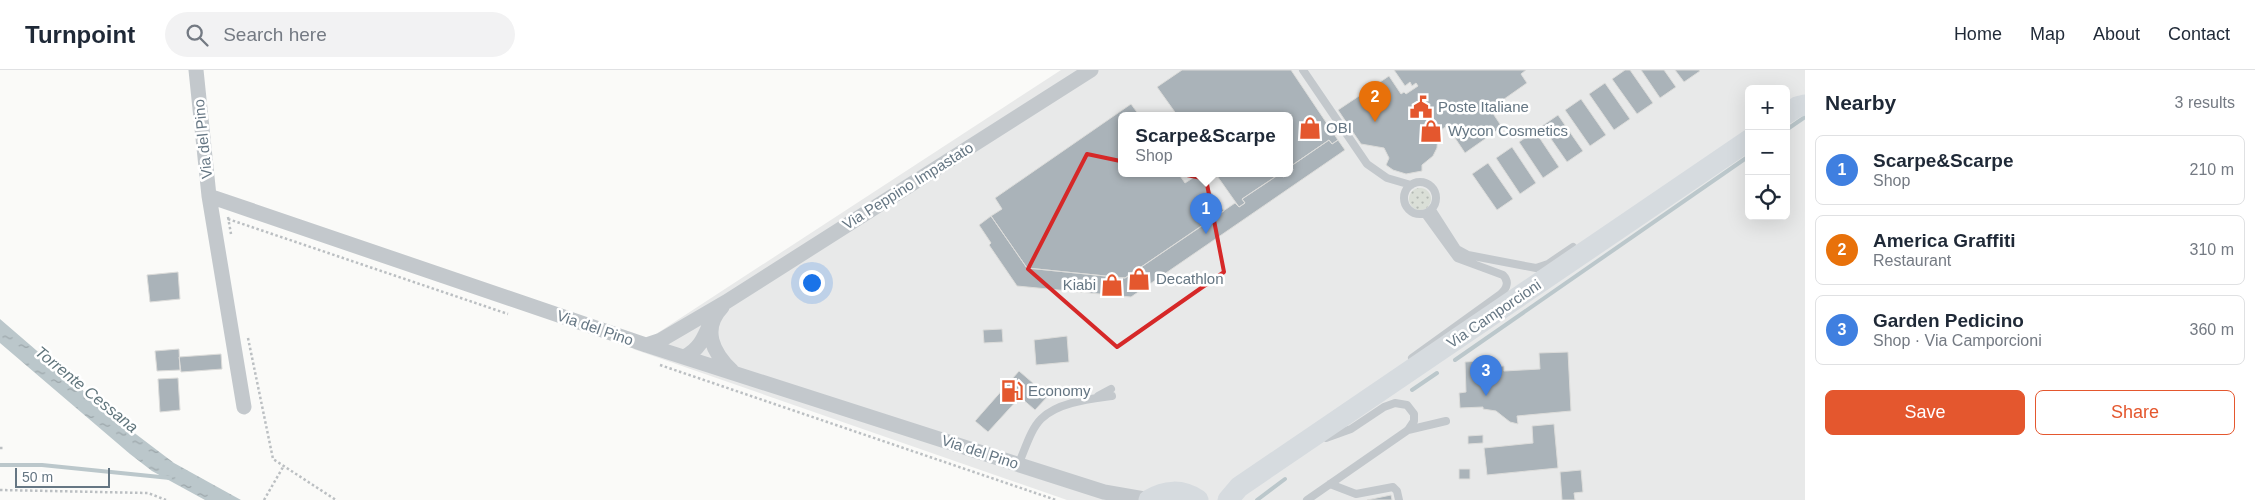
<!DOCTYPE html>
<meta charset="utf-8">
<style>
:root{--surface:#fff;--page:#f2f2f3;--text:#1f2937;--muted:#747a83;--line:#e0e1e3;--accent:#e4572e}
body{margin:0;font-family:Arial,sans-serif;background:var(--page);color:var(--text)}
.controls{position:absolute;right:15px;top:15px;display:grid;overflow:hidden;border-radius:8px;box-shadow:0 5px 20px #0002}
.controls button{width:45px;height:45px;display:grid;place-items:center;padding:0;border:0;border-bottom:1px solid var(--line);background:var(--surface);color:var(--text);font:25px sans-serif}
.scale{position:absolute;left:15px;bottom:12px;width:95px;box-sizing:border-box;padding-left:5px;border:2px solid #657683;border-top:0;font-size:14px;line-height:18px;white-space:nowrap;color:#657683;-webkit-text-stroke:4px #fff;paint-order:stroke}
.you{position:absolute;left:811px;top:212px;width:18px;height:18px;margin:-12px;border:4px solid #fff;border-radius:50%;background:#1a73e8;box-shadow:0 0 0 8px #1a73e833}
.badge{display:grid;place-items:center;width:32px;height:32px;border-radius:50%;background:var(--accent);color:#fff;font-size:16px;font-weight:700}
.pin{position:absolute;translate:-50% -41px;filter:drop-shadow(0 1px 2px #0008)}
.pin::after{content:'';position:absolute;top:26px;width:18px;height:15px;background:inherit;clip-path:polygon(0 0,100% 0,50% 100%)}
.popup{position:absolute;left:1118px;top:42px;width:175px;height:65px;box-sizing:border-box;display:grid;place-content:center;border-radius:8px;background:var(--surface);filter:drop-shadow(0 1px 4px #0005);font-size:16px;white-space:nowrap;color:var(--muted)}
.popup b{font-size:19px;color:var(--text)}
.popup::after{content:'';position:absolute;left:50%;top:100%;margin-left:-10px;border:10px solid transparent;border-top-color:var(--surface)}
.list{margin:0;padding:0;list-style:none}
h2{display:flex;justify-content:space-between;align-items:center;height:65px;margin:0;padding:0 20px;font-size:21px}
h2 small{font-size:16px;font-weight:400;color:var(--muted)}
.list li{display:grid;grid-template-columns:32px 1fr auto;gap:15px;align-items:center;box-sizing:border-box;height:70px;margin:0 10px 10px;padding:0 10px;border:1px solid var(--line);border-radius:8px}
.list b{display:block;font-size:19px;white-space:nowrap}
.list p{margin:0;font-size:16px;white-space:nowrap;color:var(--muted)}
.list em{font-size:16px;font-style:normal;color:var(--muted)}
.actions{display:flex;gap:10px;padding:15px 20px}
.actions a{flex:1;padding:11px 0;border:1px solid var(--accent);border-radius:8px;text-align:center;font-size:18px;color:var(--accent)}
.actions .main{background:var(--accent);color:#fff}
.icon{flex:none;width:28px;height:28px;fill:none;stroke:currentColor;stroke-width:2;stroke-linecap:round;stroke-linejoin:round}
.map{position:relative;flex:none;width:1805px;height:430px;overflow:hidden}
header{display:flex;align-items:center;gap:30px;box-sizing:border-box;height:70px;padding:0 25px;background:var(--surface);border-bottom:1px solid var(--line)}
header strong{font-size:24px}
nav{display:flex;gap:28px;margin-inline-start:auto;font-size:18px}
.search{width:350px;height:45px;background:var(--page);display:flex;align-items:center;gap:12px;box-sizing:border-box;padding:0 18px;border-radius:28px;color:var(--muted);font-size:19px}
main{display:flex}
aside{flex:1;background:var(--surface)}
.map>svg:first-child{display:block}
.built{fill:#e8e9e9;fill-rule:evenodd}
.grass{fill:url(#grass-dots)}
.water{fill:url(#water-ripples)}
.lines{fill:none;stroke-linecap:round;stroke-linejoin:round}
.stream{stroke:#bbc7cb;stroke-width:4}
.building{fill:#aab3b9;stroke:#dcdcda}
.path{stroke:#bbbfc2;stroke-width:2.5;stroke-dasharray:2.5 2.5;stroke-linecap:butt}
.lane{stroke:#c3c8cc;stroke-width:8}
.street{stroke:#c3c8cc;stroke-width:15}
.secondary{stroke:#d6dbdf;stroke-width:21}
.marked{fill:none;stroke:#d62828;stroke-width:4;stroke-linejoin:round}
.labels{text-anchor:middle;stroke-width:5;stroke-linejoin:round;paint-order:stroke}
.poi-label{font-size:15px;fill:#657683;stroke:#fff;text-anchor:start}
.street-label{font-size:15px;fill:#657683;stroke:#fff}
.water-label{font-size:16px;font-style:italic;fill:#60757c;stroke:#fff}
</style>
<header>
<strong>Turnpoint</strong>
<div class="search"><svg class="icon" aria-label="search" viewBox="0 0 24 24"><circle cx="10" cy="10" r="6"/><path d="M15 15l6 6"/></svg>Search here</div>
<nav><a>Home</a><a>Map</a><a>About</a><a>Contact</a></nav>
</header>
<main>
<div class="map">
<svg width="1805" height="430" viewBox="0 0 1805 430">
<defs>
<pattern id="grass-dots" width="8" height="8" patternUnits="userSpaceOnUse" patternTransform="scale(1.25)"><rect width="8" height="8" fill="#dadfd7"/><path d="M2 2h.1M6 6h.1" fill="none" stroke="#b4b9b4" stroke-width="1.8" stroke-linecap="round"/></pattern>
<pattern id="water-ripples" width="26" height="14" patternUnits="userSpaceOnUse" patternTransform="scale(1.25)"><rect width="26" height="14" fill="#bbc7cb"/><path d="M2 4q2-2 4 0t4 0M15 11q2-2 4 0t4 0" fill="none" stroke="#9ca6aa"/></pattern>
</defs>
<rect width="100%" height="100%" fill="#fafaf8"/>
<!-- built -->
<path class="built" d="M1061 0H1805V430H1067L633 279ZM1749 19H1786V146H1749ZM1122 45H1290V103H1122Z"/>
<!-- grass -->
<path class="grass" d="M1409 129a11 11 0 1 1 22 0a11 11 0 1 1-22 0Z"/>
<!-- water -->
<path class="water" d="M0 249 116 349 174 393 241 430H205L152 401 130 384 0 273Z"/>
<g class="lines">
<!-- stream -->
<path class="stream" d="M1786 60 1805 47
M1455 290 1749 86
M1412 320 1437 303
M0 395H42L170 408
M1257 430 1285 409"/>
</g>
<!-- building -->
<path class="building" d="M1182 0H1291L1338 70 1332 74 1329 70 1291 96 1293 100 1290 103V45H1177L1157 17Z
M1394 0H1526L1521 4 1527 13 1490 39 1502 57 1465 83 1447 56 1438 62 1437 78 1433 86 1422 95V101L1406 104 1393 100 1386 95 1389 88 1384 78 1361 74 1338 40 1389 6 1401 24 1404 22 1406 24 1418 16 1416 13 1412 16 1410 12 1405 16Z
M1625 0H1630L1653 33 1637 44 1612 9Z
M1641 0H1664L1676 17 1660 28Z
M1675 0H1699L1700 1 1684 12Z
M1605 13 1630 49 1614 60 1589 24Z
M1581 29 1606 65 1590 76 1565 40Z
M1131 34 1139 45H1122V103H1178L1185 113 1199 104 1224 141 1125 208 1027 198 991 146 1002 139 995 128Z
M1558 45 1583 81 1567 92 1542 56Z
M1535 61 1559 97 1543 108 1519 72Z
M1329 70 1332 74 1338 70 1345 80 1131 227 1017 216 989 175 991 173 979 155 991 146 1027 198 1125 208 1235 133 1239 137 1245 133 1242 129 1281 103 1283 107 1290 103 1293 100 1291 96Z
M1512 77 1536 113 1520 124 1496 88Z
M1488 93 1513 129 1497 140 1472 104Z
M1215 103H1290L1283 107 1281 103 1242 129 1245 133 1239 137Z
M178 202 180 229 150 232 147 205Z
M1002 259 1003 272 984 273 983 260Z
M1067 266 1069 292 1036 295 1034 270Z
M179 279 180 300 157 301 155 281Z
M1568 282 1571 341 1517 346 1518 354 1510 352 1496 341 1483 339V337L1460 338 1459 323 1466 322 1465 292 1480 291V297L1504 296V301L1540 299 1539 283Z
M221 284 222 299 181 302 179 287Z
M1019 301 1048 326 1035 340 1020 327 988 362 975 351Z
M178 308 180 340 160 342 158 309Z
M1554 354 1558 398 1487 405 1484 378 1533 373 1532 356Z
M1483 365V373L1468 374V366Z
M1459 399H1470V409H1459Z
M1581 400 1583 422 1574 423 1575 430H1562L1560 402Z
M1391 425 1392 430H1367Z"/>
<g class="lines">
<!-- path -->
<path class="path" d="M228 147 231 164
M228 149 508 244
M248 268 273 389 336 430
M660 295 1056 430
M0 378H4
M0 420 148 423 166 430
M264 430 283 397"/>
<!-- lane -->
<path class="lane" d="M1303 0 1367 94 1387 108 1411 115
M1404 128a16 16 0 1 1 32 0a16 16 0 1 1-32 0Z
M1432 140 1457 179 1468 185 1536 198 1548 194 1573 177
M1412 288 1498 226C1505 221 1511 213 1503 205L1457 188 1425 144
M1098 326 1111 319
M1408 360 1446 351
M1018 395C1025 380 1030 360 1041 349 1058 332 1091 329 1112 326
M1330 414 1356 424 1393 417 1397 421 1399 430
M1307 430 1408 360 1414 351V344L1407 335 1395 333 1384 337 1351 359 1326 368"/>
<!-- street -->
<path class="street" d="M196 0 209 126 244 337
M209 126 646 275 1104 422 1150 430
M722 237C701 259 713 283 732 301
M646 275 661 270 726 232 1091 0
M684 287C699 280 704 268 710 254"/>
<!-- secondary -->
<path class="secondary" d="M1786 44 1797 37 1805 35
M1149 430C1165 420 1182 419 1198 430
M1228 430 1239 417 1749 70"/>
</g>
<!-- marked area -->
<path class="marked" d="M1087 84 1206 109 1224 202 1117 277 1028 199Z"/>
<!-- icons -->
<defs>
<symbol id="civic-bare" viewBox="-9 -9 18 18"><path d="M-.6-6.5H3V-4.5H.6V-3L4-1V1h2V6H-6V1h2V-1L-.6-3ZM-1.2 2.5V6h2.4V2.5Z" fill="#e4572e" stroke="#fff" stroke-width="2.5" paint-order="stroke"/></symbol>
<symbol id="shop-bare" viewBox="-9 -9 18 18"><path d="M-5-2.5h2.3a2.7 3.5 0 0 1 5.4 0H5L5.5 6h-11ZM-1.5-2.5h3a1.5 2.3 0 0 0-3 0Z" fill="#e4572e" stroke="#fff" stroke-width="2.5" paint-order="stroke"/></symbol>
<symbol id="fuel-bare" viewBox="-9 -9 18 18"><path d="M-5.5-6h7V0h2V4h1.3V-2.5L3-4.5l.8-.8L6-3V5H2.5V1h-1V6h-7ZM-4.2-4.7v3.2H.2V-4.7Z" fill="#e4572e" stroke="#fff" stroke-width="2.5" paint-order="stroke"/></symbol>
</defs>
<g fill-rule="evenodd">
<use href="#civic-bare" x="1405" y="21" width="32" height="32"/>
<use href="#shop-bare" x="1294" y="42" width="32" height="32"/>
<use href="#shop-bare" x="1415" y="45" width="32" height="32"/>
<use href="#shop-bare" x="1123" y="193" width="32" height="32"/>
<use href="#shop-bare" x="1096" y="199" width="32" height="32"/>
<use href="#fuel-bare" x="996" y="305" width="32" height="32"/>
</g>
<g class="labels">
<!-- poi labels -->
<g class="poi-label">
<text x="1438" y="42">Poste Italiane</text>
<text x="1326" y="63">OBI</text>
<text x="1448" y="66">Wycon Cosmetics</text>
<text x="1156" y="214">Decathlon</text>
<text x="1096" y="220" text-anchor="end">Kiabi</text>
<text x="1028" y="326">Economy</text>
</g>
<!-- street labels -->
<g class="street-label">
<text transform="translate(203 69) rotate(-96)" y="5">Via del Pino</text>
<text transform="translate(908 116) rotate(-32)" y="5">Via Peppino Impastato</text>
<text transform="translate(1494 244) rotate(-34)" y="5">Via Camporcioni</text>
<text transform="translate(595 258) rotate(19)" y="5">Via del Pino</text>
<text transform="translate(980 382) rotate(18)" y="5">Via del Pino</text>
</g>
<!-- water labels -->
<g class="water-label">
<text transform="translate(87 319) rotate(39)" y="6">Torrente Cessana</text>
</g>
</g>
</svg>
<div class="controls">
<button>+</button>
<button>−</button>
<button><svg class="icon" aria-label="locate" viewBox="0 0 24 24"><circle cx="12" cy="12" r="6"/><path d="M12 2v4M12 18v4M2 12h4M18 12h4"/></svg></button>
</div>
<div class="scale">50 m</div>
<div class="you"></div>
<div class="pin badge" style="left:1206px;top:164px;background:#3f7fe0">1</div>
<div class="popup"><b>Scarpe&amp;Scarpe</b>Shop</div>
<div class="pin badge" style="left:1375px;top:52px;background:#e8710a">2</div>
<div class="pin badge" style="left:1486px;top:326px;background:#3f7fe0">3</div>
</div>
<aside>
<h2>Nearby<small>3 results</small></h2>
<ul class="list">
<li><span class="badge" style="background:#3f7fe0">1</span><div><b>Scarpe&amp;Scarpe</b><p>Shop</p></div><em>210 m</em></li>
<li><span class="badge" style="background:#e8710a">2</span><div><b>America Graffiti</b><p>Restaurant</p></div><em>310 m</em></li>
<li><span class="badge" style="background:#3f7fe0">3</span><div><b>Garden Pedicino</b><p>Shop · Via Camporcioni</p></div><em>360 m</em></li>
</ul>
<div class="actions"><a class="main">Save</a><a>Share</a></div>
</aside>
</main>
